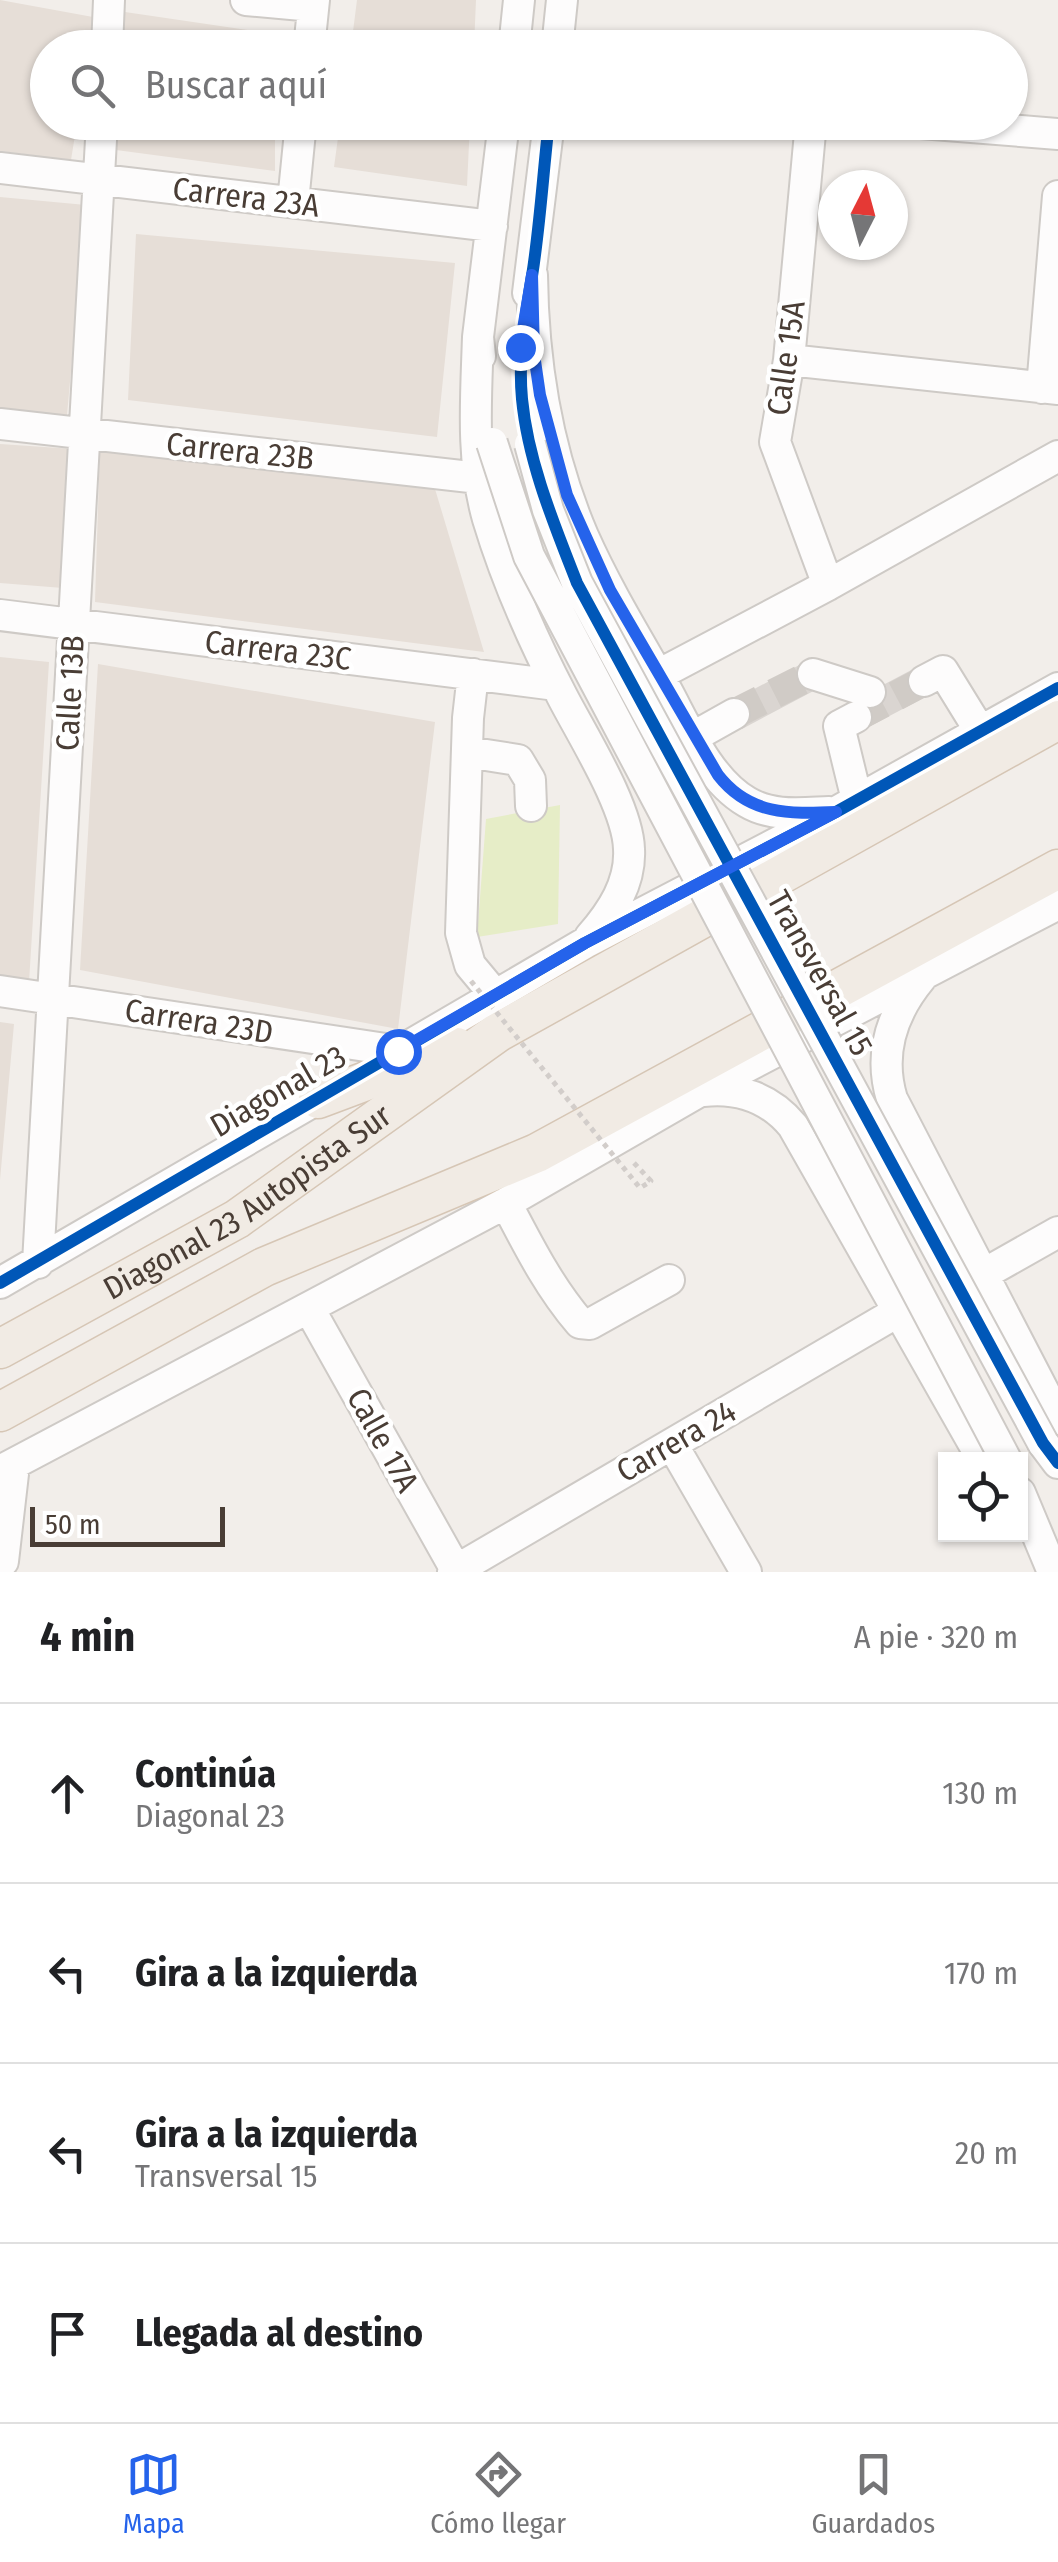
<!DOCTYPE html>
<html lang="es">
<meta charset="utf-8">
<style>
:root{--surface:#fff;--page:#f2f2f2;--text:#202124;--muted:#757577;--line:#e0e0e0;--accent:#2563eb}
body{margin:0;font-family:"Fira Sans Condensed",sans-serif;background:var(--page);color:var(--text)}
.controls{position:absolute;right:30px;bottom:30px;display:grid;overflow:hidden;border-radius:0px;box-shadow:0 2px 8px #0004}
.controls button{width:90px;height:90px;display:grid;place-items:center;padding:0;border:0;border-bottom:2px solid var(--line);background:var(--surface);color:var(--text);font:50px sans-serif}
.compass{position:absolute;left:818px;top:170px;width:90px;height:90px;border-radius:50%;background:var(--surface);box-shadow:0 2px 8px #0004;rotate:6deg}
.scale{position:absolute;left:30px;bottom:25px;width:195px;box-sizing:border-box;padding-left:10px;border:5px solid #493d35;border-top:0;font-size:28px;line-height:35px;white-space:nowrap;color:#493d35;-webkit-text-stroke:8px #fff;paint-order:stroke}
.stop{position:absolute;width:30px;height:30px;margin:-22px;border:8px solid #2563eb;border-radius:50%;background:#fff}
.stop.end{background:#2563eb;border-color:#fff;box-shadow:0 2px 10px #0008}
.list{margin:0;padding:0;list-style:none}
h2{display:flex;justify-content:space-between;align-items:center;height:130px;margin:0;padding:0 40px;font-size:42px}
h2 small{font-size:32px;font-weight:400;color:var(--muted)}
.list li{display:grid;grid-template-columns:65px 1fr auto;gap:30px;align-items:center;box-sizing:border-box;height:180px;padding:0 40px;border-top:2px solid var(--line)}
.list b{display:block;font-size:38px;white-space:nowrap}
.list p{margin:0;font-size:32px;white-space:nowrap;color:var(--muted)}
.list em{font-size:32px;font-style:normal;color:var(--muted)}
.icon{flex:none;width:55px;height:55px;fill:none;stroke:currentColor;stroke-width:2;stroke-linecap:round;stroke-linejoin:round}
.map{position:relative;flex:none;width:1058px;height:1572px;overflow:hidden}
.search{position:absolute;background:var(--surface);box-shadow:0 2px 8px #0004;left:30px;right:30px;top:30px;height:110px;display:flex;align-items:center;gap:25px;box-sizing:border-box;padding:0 35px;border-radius:55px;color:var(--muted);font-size:38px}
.sheet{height:850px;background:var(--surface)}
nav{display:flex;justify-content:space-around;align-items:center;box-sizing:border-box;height:140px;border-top:2px solid var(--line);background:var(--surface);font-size:28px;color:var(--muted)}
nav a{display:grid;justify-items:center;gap:5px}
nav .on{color:var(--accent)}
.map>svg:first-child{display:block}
.residential{fill:#e6ded7}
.green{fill:#e6edc7}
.building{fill:#dad5d1}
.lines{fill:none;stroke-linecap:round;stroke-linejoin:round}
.minor-tunnel{stroke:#d0cbc6;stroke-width:30;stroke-dasharray:30 15;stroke-linecap:butt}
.minor-casing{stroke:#cecac6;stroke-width:34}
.major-casing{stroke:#d6c6b5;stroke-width:41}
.path{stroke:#d2cdca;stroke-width:5;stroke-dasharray:5 5;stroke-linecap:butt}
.minor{stroke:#fdfcfc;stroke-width:30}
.major{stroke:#f1ebe4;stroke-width:38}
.minor-bridge-casing{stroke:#cecac6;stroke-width:34;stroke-linecap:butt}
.path-bridge{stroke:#d2cdca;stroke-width:5;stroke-dasharray:5 5;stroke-linecap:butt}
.minor-bridge{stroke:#fdfcfc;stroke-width:30}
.cycleway-casing{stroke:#fff;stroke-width:19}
.cycleway{stroke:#0057b8;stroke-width:12}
.route{stroke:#2563eb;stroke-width:12}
.labels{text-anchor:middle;stroke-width:9;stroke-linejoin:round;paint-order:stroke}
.street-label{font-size:32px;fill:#493d35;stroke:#fff}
</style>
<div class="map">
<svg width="1058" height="1572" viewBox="0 0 1058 1572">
<rect width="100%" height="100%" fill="#f2eeea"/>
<!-- residential -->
<path class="residential" d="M0 0 93 17 88 47 48 48V122L77 123 71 160 0 151Z
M357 0H476L474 47H351Z
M125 12 275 34V47H123Z
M118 123H275V171L116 150Z
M340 123H470L467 186 334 167Z
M0 197 86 205 67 415 0 408Z
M136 234 455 263 437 437 128 400Z
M0 444 74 449 63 588 0 583Z
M100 445 435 489 484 652 95 602Z
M0 657 49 662 29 982 0 976Z
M98 664 435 722 398 1029 80 970Z
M0 1022 14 1024 0 1180Z"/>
<!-- green -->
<path class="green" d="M560 805 558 924 477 937 486 819Z"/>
<!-- building -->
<path class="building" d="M805 662 821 687 742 729 728 703Z
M917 667 931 694 863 730 849 703Z"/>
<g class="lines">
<!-- minor-tunnel -->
<path class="minor-tunnel" d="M734 714 813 674
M856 717 924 681"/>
<defs>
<path id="minor" d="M246 0 313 6
M107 48 109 0
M309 48 314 0
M514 48 519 0
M557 48 562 0
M811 122 789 360 775 442 828 585
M908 122 1058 134
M0 168 492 226
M293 202 301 122
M532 275C533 366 547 452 583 536 607 590 638 640 667 691 687 728 709 780 747 802 772 817 801 813 829 812
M528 293 549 122
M478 337C476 399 471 460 488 519 506 579 533 640 562 696 582 735 628 807 629 849 631 883 612 912 590 937
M480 356 478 337 504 122
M789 360 1058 389
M1042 388 1058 196
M0 424 479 478
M0 615 556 685
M473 674 468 718 461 933 470 965 495 995
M813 674 870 692
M658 675 828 585 1058 456
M924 681 943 671 980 731
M856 717 839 726 857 800
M693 737 734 714
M467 752 518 760 530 780 531 806
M921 978C892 1013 878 1053 892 1099L1058 1419
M0 991 399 1051
M378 1064 585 943 836 812 1058 688
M703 1091C738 1087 770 1098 793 1126L983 1460
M506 1203C528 1245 549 1287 580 1323L590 1324 669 1280
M38 1263 102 122
M982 1275 1058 1232
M0 1283 338 1087
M310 1310 456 1570
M1043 1443 1058 1463
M672 1444 746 1572
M0 1471 506 1203 700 1091 1058 904
M1020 1493 1053 1572
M0 1562 3 1561 14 1465
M453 1572 899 1311"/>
<g id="major">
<path d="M318 1099 457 1047"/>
<path id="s1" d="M0 1349 237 1219 497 1033 1058 720"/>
<path d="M0 1412 264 1267 537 1153 1058 869"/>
</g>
</defs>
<!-- minor casing -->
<use href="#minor" class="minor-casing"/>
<!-- major casing -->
<use href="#major" class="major-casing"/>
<!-- path -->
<path class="path" d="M634 1163 651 1181 640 1188"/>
<!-- minor -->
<use href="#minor" class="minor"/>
<!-- major -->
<use href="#major" class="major"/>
<defs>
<path id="minor-bridge" d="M492 443 529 556 1006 1460
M530 444 548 510 577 583 1043 1443"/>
</defs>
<!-- minor-bridge casing -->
<use href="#minor-bridge" class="minor-bridge-casing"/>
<!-- path-bridge -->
<path class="path-bridge" d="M471 981 640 1188"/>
<!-- minor-bridge -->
<use href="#minor-bridge" class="minor-bridge"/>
<defs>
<path id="cycleway" d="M549 122C543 173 540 226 532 276 525 318 518 356 522 399 528 462 554 524 577 583L1043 1443 1058 1463
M0 1283 585 943 836 812 1058 688"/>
</defs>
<!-- cycleway casing -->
<use href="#cycleway" class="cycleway-casing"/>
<!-- cycleway -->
<use href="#cycleway" class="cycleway"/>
</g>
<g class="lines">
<!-- route -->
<path class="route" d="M398 1051 585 943 836 812C789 814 749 815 718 775L610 590 567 495 540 395 534 354 532 275 520 347"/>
</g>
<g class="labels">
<!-- street labels -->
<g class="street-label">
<text transform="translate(246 197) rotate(7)" y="11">Carrera 23A</text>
<text transform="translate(786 358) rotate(-82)" y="11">Calle 15A</text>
<text transform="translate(240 451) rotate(6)" y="11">Carrera 23B</text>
<text transform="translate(278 650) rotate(7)" y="11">Carrera 23C</text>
<text transform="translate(70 693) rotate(-87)" y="11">Calle 13B</text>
<text transform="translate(820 973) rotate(61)" y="11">Transversal 15</text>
<text transform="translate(199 1021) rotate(9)" y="11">Carrera 23D</text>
<text transform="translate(278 1091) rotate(-30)" y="11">Diagonal 23</text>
<text dy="11" stroke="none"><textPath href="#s1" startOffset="288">Diagonal 23 Autopista Sur</textPath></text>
<text transform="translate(383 1440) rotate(61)" y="11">Calle 17A</text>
<text transform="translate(676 1441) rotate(-30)" y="11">Carrera 24</text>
</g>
</g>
</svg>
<div class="controls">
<button><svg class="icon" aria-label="locate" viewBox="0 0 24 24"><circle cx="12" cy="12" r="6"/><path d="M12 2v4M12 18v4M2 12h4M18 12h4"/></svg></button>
</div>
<svg class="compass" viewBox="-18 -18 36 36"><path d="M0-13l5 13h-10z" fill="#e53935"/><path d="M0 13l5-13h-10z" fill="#757577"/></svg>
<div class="scale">50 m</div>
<div class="stop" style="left:398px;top:1051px"></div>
<div class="stop end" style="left:520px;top:347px"></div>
<div class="search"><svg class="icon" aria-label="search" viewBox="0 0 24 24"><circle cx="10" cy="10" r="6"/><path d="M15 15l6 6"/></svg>Buscar aquí</div>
</div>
<section class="sheet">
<h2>4 min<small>A pie · 320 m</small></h2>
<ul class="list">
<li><svg class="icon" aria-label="ahead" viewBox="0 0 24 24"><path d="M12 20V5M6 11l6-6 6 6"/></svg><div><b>Continúa</b><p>Diagonal 23</p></div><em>130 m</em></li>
<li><svg class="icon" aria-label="left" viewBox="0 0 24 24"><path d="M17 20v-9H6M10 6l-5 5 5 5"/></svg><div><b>Gira a la izquierda</b></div><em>170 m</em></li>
<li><svg class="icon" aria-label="left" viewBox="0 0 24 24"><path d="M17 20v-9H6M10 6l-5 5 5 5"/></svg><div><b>Gira a la izquierda</b><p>Transversal 15</p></div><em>20 m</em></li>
<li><svg class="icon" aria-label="arrive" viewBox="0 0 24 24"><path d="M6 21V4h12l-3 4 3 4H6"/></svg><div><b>Llegada al destino</b></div></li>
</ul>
</section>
<nav>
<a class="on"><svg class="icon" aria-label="map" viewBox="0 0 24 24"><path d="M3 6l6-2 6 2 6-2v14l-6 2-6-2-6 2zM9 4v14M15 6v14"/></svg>Mapa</a>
<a><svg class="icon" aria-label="directions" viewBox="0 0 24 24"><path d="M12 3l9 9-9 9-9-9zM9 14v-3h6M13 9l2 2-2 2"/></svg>Cómo llegar</a>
<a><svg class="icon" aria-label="saved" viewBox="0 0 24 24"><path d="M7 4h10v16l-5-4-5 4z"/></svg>Guardados</a>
</nav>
